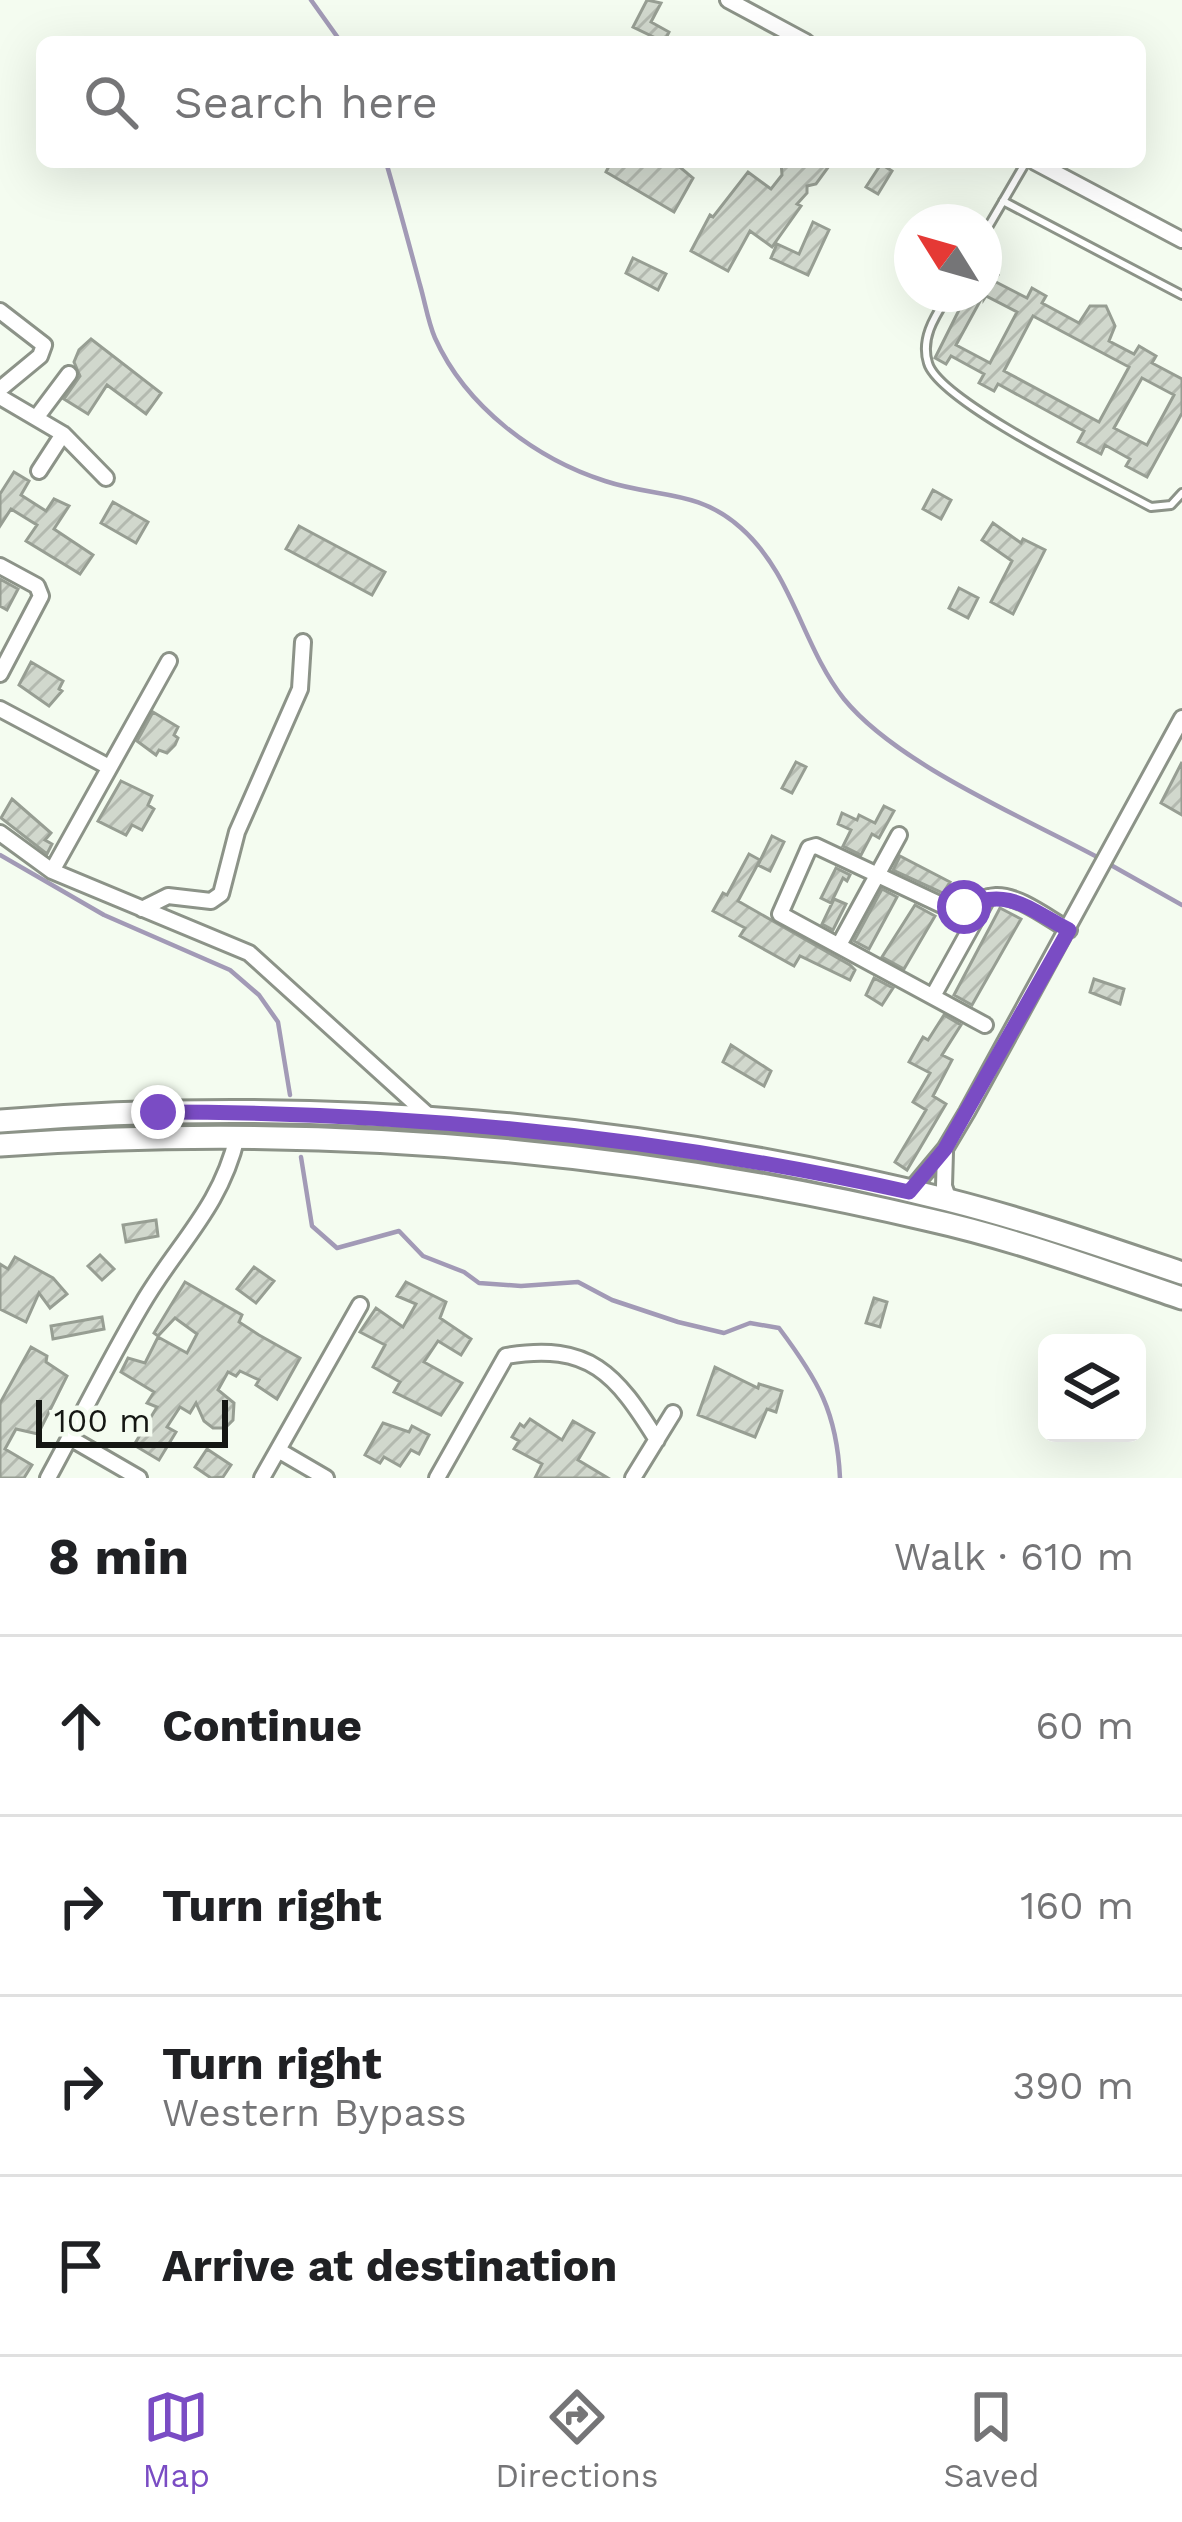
<!DOCTYPE html>
<meta charset="utf-8">
<style>
:root{--surface:#fff;--page:#f2f2f2;--text:#202124;--muted:#757577;--line:#e0e0e0;--accent:#7a4cc4}
body{margin:0;font-family:"Work Sans",sans-serif;background:var(--page);color:var(--text)}
.controls{position:absolute;right:36px;bottom:36px;display:grid;overflow:hidden;border-radius:18px;box-shadow:0 12px 48px #0002}
.controls button{width:108px;height:108px;display:grid;place-items:center;padding:0;border:0;border-bottom:3px solid var(--line);background:var(--surface);color:var(--text);font:60px sans-serif}
.compass{position:absolute;left:894px;top:204px;width:108px;height:108px;border-radius:50%;background:var(--surface);box-shadow:0 12px 48px #0002;rotate:307deg}
.scale{position:absolute;left:36px;bottom:30px;width:192px;box-sizing:border-box;padding-left:12px;border:6px solid #151713;border-top:0;font-size:33px;line-height:42px;white-space:nowrap;color:#151713;-webkit-text-stroke:9px #f4fcf0;paint-order:stroke}
.stop{position:absolute;width:36px;height:36px;margin:-27px;border:9px solid #7a4cc4;border-radius:50%;background:#fff}
.stop.end{background:#7a4cc4;border-color:#fff;box-shadow:0 3px 12px #0008}
.list{margin:0;padding:0;list-style:none}
h2{display:flex;justify-content:space-between;align-items:center;height:156px;margin:0;padding:0 48px;font-size:51px}
h2 small{font-size:39px;font-weight:400;color:var(--muted)}
.list li{display:grid;grid-template-columns:78px 1fr auto;gap:36px;align-items:center;box-sizing:border-box;height:180px;padding:0 48px;border-top:3px solid var(--line)}
.list b{display:block;font-size:45px;white-space:nowrap}
.list p{margin:0;font-size:39px;white-space:nowrap;color:var(--muted)}
.list em{font-size:39px;font-style:normal;color:var(--muted)}
.icon{flex:none;width:66px;height:66px;fill:none;stroke:currentColor;stroke-width:2;stroke-linecap:round;stroke-linejoin:round}
.map{position:relative;flex:none;width:1182px;height:1478px;overflow:hidden}
.search{position:absolute;background:var(--surface);box-shadow:0 12px 48px #0002;left:36px;right:36px;top:36px;height:132px;display:flex;align-items:center;gap:30px;box-sizing:border-box;padding:0 42px;border-radius:18px;color:var(--muted);font-size:45px}
.sheet{height:876px;background:var(--surface)}
nav{display:flex;justify-content:space-around;align-items:center;box-sizing:border-box;height:168px;border-top:3px solid var(--line);background:var(--surface);font-size:33px;color:var(--muted)}
nav a{display:grid;justify-items:center;gap:6px}
nav .on{color:var(--accent)}
.map>svg:first-child{display:block}
.lines{fill:none;stroke-linecap:round;stroke-linejoin:round}
.stream{stroke:#a29ab6;stroke-width:4.5}
.building{fill:url(#building-hatch);stroke:#979e93;stroke-width:3;fill-rule:evenodd}
.lane-casing{stroke:#8c9388;stroke-width:12}
.street-casing{stroke:#8c9388;stroke-width:20}
.primary-casing{stroke:#8c9388;stroke-width:27}
.lane{stroke:#fff;stroke-width:6}
.street{stroke:#fff;stroke-width:14}
.primary{stroke:#fff;stroke-width:21}
.route{stroke:#7a4cc4;stroke-width:15}
</style>
<div class="map">
<svg width="1182" height="1478" viewBox="0 0 1182 1478">
<defs>
<pattern id="building-hatch" width="6" height="6" patternUnits="userSpaceOnUse" patternTransform="scale(3)"><rect width="6" height="6" fill="#d1d8cd"/><path d="M-1 1l2-2M0 6l6-6M5 7l2-2" fill="none" stroke="#b3b9af"/></pattern>
</defs>
<rect width="100%" height="100%" fill="#f4fcf0"/>
<g class="lines">
<!-- stream -->
<path class="stream" d="M311 0 341 42
M386 162C398 203 409 244 420 285 425 302 428 322 435 338 466 407 536 459 605 481 656 498 698 489 741 528 793 574 802 646 844 699 897 764 1023 817 1099 858
M0 855 104 915 230 970 259 995 278 1022 290 1095
M1109 864 1182 905
M301 1157 312 1226 337 1248 399 1231 423 1256 464 1272 479 1283 521 1286 578 1282 612 1300 678 1322 724 1333 750 1323 779 1328C818 1380 837 1412 840 1478"/>
</g>
<!-- building -->
<path class="building" d="M647 0 661 3 651 22 669 32 664 42 633 27Z
M611 162H665L673 166 675 163 693 178 674 212 606 172Z
M781 162H832L816 184 807 186V193L797 204 801 206 772 247 750 231 728 271 691 251 710 215 713 217 748 172 771 189 782 175Z
M881 164 892 171 878 194 866 187Z
M813 222 829 230 808 275 771 258 777 244 799 254Z
M633 258 666 274 658 290 626 273Z
M984 268 998 275 994 281 1027 298 1032 288 1046 296 1042 303 1079 323 1090 306H1106L1115 326 1109 341 1134 354 1139 346 1156 356 1152 363 1182 379V413L1147 477 1126 466 1130 459 1105 445 1101 454 1078 442 1084 431 998 384 994 391 979 383 984 374 951 356 946 364 935 358 967 294H984L956 345 990 363 1017 312 986 296 984 299ZM1033 316 1129 367 1099 422 1004 371ZM1142 378 1174 395 1147 445 1114 428Z
M91 339 161 393 146 414 107 385 88 414 64 399 80 376 74 362 79 350Z
M14 472 29 481 21 495 46 511 54 499 69 506 54 529 93 555 80 574 26 541 37 525 11 509 0 526V494Z
M933 490 951 500 941 519 923 509Z
M113 502 148 522 136 543 101 523Z
M993 523 1021 543 1023 539 1045 550 1013 614 991 602 1012 561 982 540Z
M299 526 385 572 372 595 286 549Z
M0 579 18 589 7 610 0 606Z
M959 588 978 598 968 618 949 608Z
M31 662 63 681 59 689 62 691 49 706 19 685Z
M153 712 178 727 174 735 178 738 175 745 167 753 159 750 156 755 137 741Z
M796 762 806 767 792 793 782 788Z
M1182 762V815L1161 803Z
M121 781 152 796 148 805 154 809 142 830 132 825 126 835 98 821Z
M12 799 51 833 45 840 52 844 47 854 1 818Z
M884 806 894 811 879 838 872 834 861 855 843 846 851 830 838 824 842 813 857 820 859 815 875 823Z
M772 836 784 842 770 871 758 865Z
M749 854 760 860 738 901 850 965 855 970 850 980 800 956 794 966 740 936 745 928 713 911 723 893 727 895Z
M900 856 950 882 943 893 893 870Z
M836 868 850 875 847 881 843 878 831 903 821 898Z
M882 889 897 897 869 949 854 941Z
M834 899 846 904 833 930 822 924Z
M915 905 935 916 904 969 882 957Z
M1000 908 1021 919 972 1005 954 995Z
M874 978 893 988 882 1005 866 995Z
M1094 979 1124 989 1120 1004 1090 992Z
M944 1015 961 1025 942 1055 952 1060 933 1096 946 1104 907 1170 895 1162 926 1110 913 1102 930 1073 909 1062 923 1037 928 1040Z
M731 1045 771 1071 764 1086 723 1062Z
M156 1220 158 1236 126 1242 123 1225Z
M100 1255 114 1269 102 1280 88 1266Z
M15 1257 53 1278 67 1294 50 1308 39 1293 26 1322 0 1309V1264L8 1269Z
M254 1267 274 1281 256 1303 237 1289Z
M185 1282 242 1315 239 1322 259 1335 300 1358 277 1399 256 1385 259 1380 240 1371 236 1376 228 1372 218 1390 234 1403 233 1420 225 1428H213L204 1421 196 1403 190 1413 180 1407 167 1427 176 1432 159 1460 134 1445 157 1407 147 1403 154 1392 121 1372 128 1358 145 1363 158 1337 187 1353 197 1334 175 1318 158 1336 154 1333Z
M406 1282 446 1302 440 1318 471 1339 461 1355 438 1341 424 1362 462 1383 441 1415 394 1392 400 1382 373 1367 385 1345 360 1332 376 1308 403 1327 416 1304 397 1296Z
M874 1298 887 1302 880 1327 866 1323Z
M102 1317 104 1329 53 1339 51 1326Z
M31 1347 47 1356 46 1362 67 1376 38 1434 16 1429 5 1449 32 1465 24 1478H0V1403Z
M715 1367 758 1388 759 1384 782 1391 776 1412 767 1409 755 1437 698 1415Z
M530 1419 562 1440 573 1421 594 1433 578 1460 608 1478H535L542 1464 514 1449 519 1441 512 1437 520 1424 524 1427Z
M383 1423 409 1432 412 1426 429 1435 419 1454 411 1450 400 1466 384 1457 380 1463 365 1455Z
M207 1449 231 1465 223 1477 211 1478 195 1467Z"/>
<g class="lines">
<defs>
<path id="lane" d="M1003 201 1182 295
M984 234 1026 162
M949 294C936 315 920 337 928 363 939 402 1109 484 1151 507L1171 505 1182 493"/>
<path id="street" d="M728 0 806 42
M1035 162 1182 240
M0 311 44 345 40 356 0 389
M0 397 63 434 106 478
M36 418 69 374
M39 471 63 434
M0 566 37 586 41 596 0 674
M0 709 109 767
M0 833 52 871 249 953 430 1117
M52 871 169 661
M142 909 168 896 211 901 221 894 237 832 300 689 303 642
M839 945 899 835
M933 996 988 897
M985 1025 780 914 809 848 816 846 948 908C965 909 978 897 996 896 1019 895 1049 919 1069 930
M945 1152 944 1186 949 1200
M909 1192 945 1149 967 1112 1182 718
M70 1438 139 1478
M278 1450 326 1478
M48 1478C79 1421 108 1362 141 1306 176 1245 220 1209 237 1137
M262 1478 360 1305
M437 1478 506 1356C590 1342 616 1374 657 1440
M633 1478 673 1413"/>
<path id="primary" d="M0 1121C315 1095 641 1123 948 1200 1027 1220 1105 1247 1182 1273
M0 1145C313 1123 624 1148 930 1220 1015 1239 1099 1270 1182 1298"/>
</defs>
<!-- lane casing -->
<use href="#lane" class="lane-casing"/>
<!-- street casing -->
<use href="#street" class="street-casing"/>
<!-- primary casing -->
<use href="#primary" class="primary-casing"/>
<!-- lane -->
<use href="#lane" class="lane"/>
<!-- street -->
<use href="#street" class="street"/>
<!-- primary -->
<use href="#primary" class="primary"/>
</g>
<g class="lines">
<!-- route -->
<path class="route" d="M158 1112C412 1112 661 1137 909 1192L945 1149 1069 930C1030 910 1008 886 964 907"/>
</g>
</svg>
<div class="controls">
<button><svg class="icon" aria-label="layers" viewBox="0 0 24 24"><path d="M12 4l9 5-9 5-9-5zM3 14l9 5 9-5"/></svg></button>
</div>
<svg class="compass" viewBox="-18 -18 36 36"><path d="M0-13l5 13h-10z" fill="#e53935"/><path d="M0 13l5-13h-10z" fill="#757577"/></svg>
<div class="scale">100 m</div>
<div class="stop" style="left:964px;top:907px"></div>
<div class="stop end" style="left:158px;top:1112px"></div>
<div class="search"><svg class="icon" aria-label="search" viewBox="0 0 24 24"><circle cx="10" cy="10" r="6"/><path d="M15 15l6 6"/></svg>Search here</div>
</div>
<section class="sheet">
<h2>8 min<small>Walk · 610 m</small></h2>
<ul class="list">
<li><svg class="icon" aria-label="ahead" viewBox="0 0 24 24"><path d="M12 20V5M6 11l6-6 6 6"/></svg><div><b>Continue</b></div><em>60 m</em></li>
<li><svg class="icon" aria-label="right" viewBox="0 0 24 24"><path d="M7 20v-9h11M14 6l5 5-5 5"/></svg><div><b>Turn right</b></div><em>160 m</em></li>
<li><svg class="icon" aria-label="right" viewBox="0 0 24 24"><path d="M7 20v-9h11M14 6l5 5-5 5"/></svg><div><b>Turn right</b><p>Western Bypass</p></div><em>390 m</em></li>
<li><svg class="icon" aria-label="arrive" viewBox="0 0 24 24"><path d="M6 21V4h12l-3 4 3 4H6"/></svg><div><b>Arrive at destination</b></div></li>
</ul>
</section>
<nav>
<a class="on"><svg class="icon" aria-label="map" viewBox="0 0 24 24"><path d="M3 6l6-2 6 2 6-2v14l-6 2-6-2-6 2zM9 4v14M15 6v14"/></svg>Map</a>
<a><svg class="icon" aria-label="directions" viewBox="0 0 24 24"><path d="M12 3l9 9-9 9-9-9zM9 14v-3h6M13 9l2 2-2 2"/></svg>Directions</a>
<a><svg class="icon" aria-label="saved" viewBox="0 0 24 24"><path d="M7 4h10v16l-5-4-5 4z"/></svg>Saved</a>
</nav>
